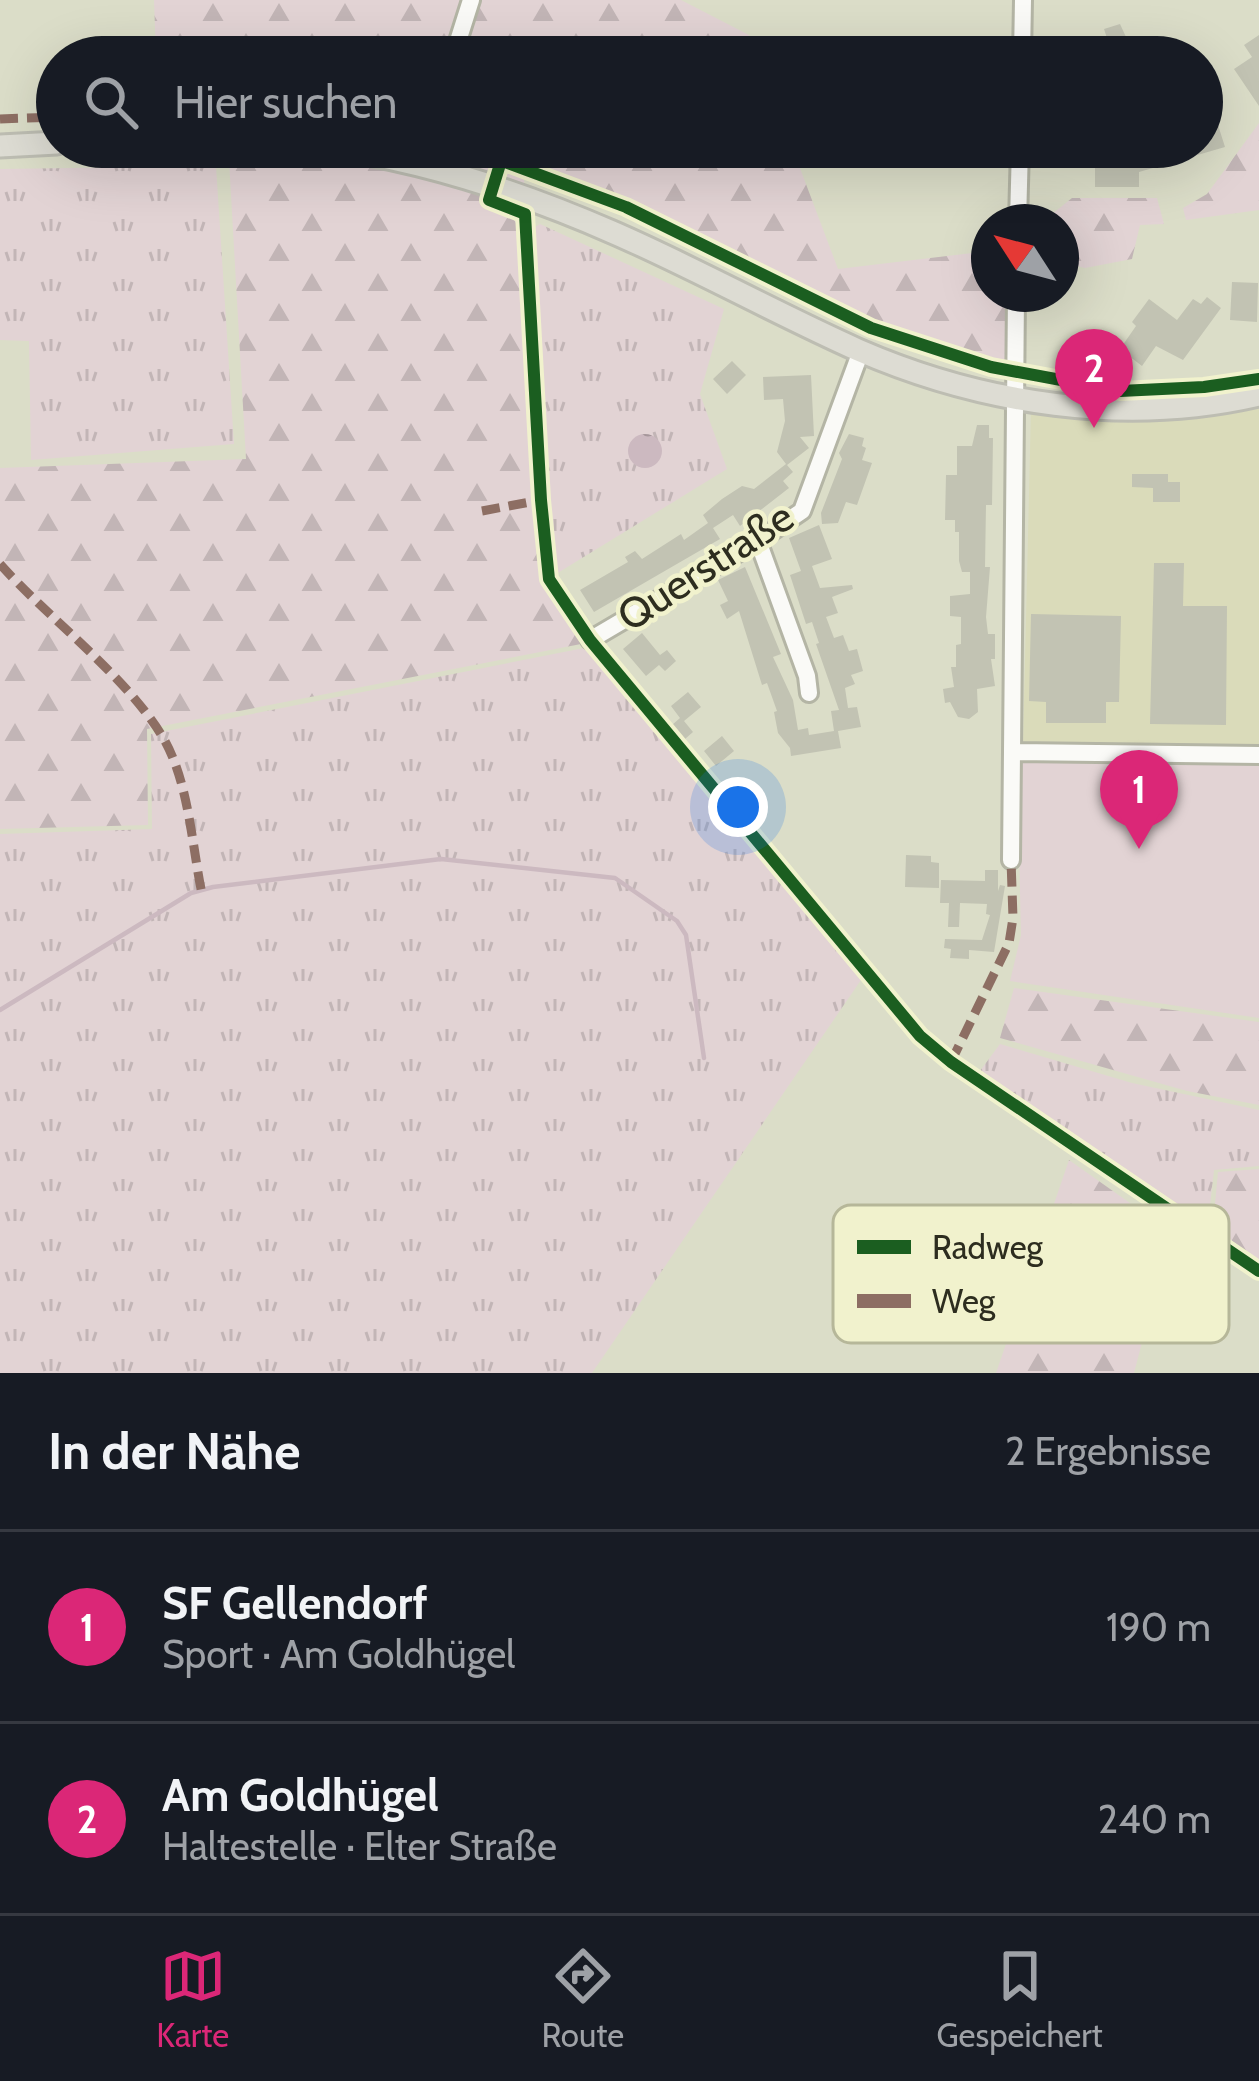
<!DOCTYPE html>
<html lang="de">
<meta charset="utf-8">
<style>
:root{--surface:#171b24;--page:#20242c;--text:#f1f3f6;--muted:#9ea1a6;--line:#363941;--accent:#db2777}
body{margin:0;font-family:Cabin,sans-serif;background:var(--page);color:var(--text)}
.compass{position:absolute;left:971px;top:204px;width:108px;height:108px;border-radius:50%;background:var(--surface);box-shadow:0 12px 48px #0002;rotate:306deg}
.you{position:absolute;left:738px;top:807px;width:42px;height:42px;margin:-30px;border:9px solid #fff;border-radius:50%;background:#1a73e8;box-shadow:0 0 0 18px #1a73e833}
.badge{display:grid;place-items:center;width:78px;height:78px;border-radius:50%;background:var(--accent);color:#fff;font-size:39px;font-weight:700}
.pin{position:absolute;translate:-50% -99px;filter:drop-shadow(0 3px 6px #0008)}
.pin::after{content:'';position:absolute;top:63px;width:42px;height:36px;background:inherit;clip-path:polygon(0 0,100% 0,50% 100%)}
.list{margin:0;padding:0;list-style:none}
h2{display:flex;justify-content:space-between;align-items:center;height:156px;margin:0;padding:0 48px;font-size:51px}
h2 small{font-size:39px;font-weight:400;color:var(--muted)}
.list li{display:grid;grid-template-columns:78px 1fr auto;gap:36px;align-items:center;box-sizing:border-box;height:192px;padding:0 48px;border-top:3px solid var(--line)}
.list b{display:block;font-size:45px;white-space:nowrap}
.list p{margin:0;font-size:39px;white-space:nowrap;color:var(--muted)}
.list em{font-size:39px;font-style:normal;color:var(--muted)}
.icon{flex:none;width:66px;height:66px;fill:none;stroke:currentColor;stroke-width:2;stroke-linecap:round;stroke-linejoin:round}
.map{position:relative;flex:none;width:1259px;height:1373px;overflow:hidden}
.search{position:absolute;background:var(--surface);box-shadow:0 12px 48px #0002;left:36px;right:36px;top:36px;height:132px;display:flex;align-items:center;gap:30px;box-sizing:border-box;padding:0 42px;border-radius:66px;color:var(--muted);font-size:45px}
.sheet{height:540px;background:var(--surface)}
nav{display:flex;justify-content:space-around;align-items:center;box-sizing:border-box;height:168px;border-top:3px solid var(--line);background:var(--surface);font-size:33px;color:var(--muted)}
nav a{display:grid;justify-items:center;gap:6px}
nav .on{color:var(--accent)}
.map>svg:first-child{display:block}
.built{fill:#dadbba}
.grass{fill:url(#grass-tufts)}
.forest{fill:url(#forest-firs)}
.pitch{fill:#e2d3d4}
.water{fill:url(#water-ripples)}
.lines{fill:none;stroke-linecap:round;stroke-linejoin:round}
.stream{stroke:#ccb9c0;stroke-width:4.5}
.building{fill:#c2c3b3}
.minor-casing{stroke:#b4b5a5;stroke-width:22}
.major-casing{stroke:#bdbdb2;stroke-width:27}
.minor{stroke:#fafaf7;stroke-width:16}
.major{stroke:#dddcd3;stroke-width:21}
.quiet{stroke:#8d6e63;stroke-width:9;stroke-dasharray:18 9;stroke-linecap:butt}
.cycleway-casing{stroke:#f1f2cd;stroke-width:20}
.cycleway{stroke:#1b5e20;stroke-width:12}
.labels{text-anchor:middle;stroke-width:9;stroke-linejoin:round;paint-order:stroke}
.street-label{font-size:42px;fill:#2d2d1f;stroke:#f1f2cd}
.key{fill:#f1f2cd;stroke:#b6b799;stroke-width:3}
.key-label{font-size:33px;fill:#2d2d1f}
</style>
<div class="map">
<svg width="1259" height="1373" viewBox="0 0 1259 1373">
<defs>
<pattern id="grass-tufts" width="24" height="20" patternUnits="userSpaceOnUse" patternTransform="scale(3)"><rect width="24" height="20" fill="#e2d3d4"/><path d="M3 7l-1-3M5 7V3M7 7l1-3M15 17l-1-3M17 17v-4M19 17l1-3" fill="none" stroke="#c2b5b6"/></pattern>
<pattern id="forest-firs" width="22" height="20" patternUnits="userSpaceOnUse" patternTransform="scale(3)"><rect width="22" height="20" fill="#e2d3d4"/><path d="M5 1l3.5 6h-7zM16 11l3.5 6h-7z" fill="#c2b5b6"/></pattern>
<pattern id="water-ripples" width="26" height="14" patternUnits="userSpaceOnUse" patternTransform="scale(3)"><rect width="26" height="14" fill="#ccb9c0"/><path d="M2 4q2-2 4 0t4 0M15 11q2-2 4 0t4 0" fill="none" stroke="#a6979b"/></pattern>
</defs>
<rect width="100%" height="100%" fill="#dbddc8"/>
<!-- built -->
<path class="built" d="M1259 409V750L1023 747 1031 410 1150 415Z"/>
<!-- grass -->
<path class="grass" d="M216 166 234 444 31 460 29 341 0 340V169Z
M540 224 724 309 700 394 727 469 556 574 530 230Z
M584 648 863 977 592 1373H0V834L152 829 151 734Z
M1000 1044 1132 1083 1259 1110V1166L1214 1170 1207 1232 977 1075Z"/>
<!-- forest -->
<path class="forest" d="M154 0H681L749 35 757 57H156Z
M1259 123V210L1186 220 1183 208 1207 194Z
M204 147H792L838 269 989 251V294H1010L1009 366 875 320 523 162 548 586 581 644 147 729 148 825 0 829V468L246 459 229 160Z
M1072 198H1157L1164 224 1140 225 1132 259 1085 268 1061 262V222H1042Z
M1014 988 1259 1022V1105L1187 1091 1000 1038Z
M1069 1160 1171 1232 1134 1373H996Z
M1259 1169V1267L1212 1235 1218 1172Z"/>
<!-- pitch -->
<path class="pitch" d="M1017 758 1259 762V1018L1010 981 1021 935Z"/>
<!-- water -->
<path class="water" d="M628 451a17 17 0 1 1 34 0a17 17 0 1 1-34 0Z"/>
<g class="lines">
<!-- stream -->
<path class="stream" d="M0 1010 191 893 213 887 441 859 615 878 677 921 686 935 704 1058"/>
</g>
<!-- building -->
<path class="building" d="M1120 24 1132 50 1113 56 1104 29Z
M1259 35V106L1234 69 1252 57 1244 45Z
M1212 106 1225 147 1139 172V187H1095V147H1202V109Z
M1232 282 1258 283 1257 322 1230 320Z
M1207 297 1221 308 1183 360 1156 346 1142 366 1120 349 1136 326 1132 322 1149 299 1177 320 1193 299 1201 304Z
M732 361 746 375 727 394 713 379Z
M811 375 814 436 800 437 809 448 787 465 793 472 783 481 789 488 740 526 733 515 713 528 720 539 594 612 580 590 628 562 625 557 635 551 642 559 681 534 684 540 708 523 703 515 722 499 742 486 754 489 786 464 777 452 785 421 783 399 764 400 763 377Z
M977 425H989V438H993L992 505H986L985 567H990L986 617 988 634H995V659H991L995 686 977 689 978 712 969 719 958 717 950 702 945 703 943 689 954 687 951 667H956V645L961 644V617L950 616V596L970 594V572H962L959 561V532H955V520H945L946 475H957V446H972Z
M849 434 864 438 862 446 866 448 862 460 872 463 857 505 846 502 838 523 822 524 821 513 842 459 839 453Z
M1132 474H1168V482H1180V502H1153V488L1132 487Z
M819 525 832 559 812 566 820 588 852 585 853 589 832 597 838 613 826 617 834 638 843 635 849 651 857 649 863 671 851 675 855 684 845 688 848 708 857 707 861 727 838 731 841 748 791 756 790 748 778 733 774 712 777 711 767 683 762 685 739 611 727 619 720 605 728 601 718 580 745 567 781 654 773 657 793 700 798 730 808 728 809 735 834 731 831 711 839 710 816 644 819 643 812 622 806 624 790 575 801 571 789 538Z
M1154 563H1184L1183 606H1227L1226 725 1150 724Z
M1031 614 1121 616 1119 702H1106V723H1046V702L1029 701Z
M642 633 660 655 667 650 676 661 665 671 659 665 646 676 623 649Z
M688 692 701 707 684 721 693 732 685 739 672 725 680 718 671 706Z
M722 736 734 751 716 766 704 751Z
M906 855 931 856V862L939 863V888L905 887Z
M985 870H998V891L1000 885 1005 886 994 952 969 950V959L950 958 951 949 944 948 945 939 982 940 990 915 986 914 987 904 960 903 959 927H948L949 903H940L941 880 985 881Z"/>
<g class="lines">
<defs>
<path id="minor" d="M453 57 471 0
M1022 57 1023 0
M1018 222 1020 147
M1016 294 1012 752 1259 755
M758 541 807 676 809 693
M590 640 758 541 802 511 861 351
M1011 860 1012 752"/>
<path id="major" d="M0 146 57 143
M325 147C424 160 520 192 612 232 695 268 775 313 858 350 982 404 1126 426 1259 395"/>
</defs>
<!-- minor casing -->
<use href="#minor" class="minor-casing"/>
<!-- major casing -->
<use href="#major" class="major-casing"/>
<!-- minor -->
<use href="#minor" class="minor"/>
<!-- major -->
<use href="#major" class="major"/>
<!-- quiet -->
<path class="quiet" d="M0 119 57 117
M482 511 541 500
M0 564C49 619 130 679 165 741 189 785 192 846 202 894
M951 1062 1009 943 1013 918 1011 860"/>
<defs>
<path id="cycleway" d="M475 147 494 158 626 207 871 328 991 367 1120 391 1204 387 1259 379
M501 161 489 200 525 214 541 500 549 579 590 640 920 1036 951 1062 1259 1271"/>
</defs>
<!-- cycleway casing -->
<use href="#cycleway" class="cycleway-casing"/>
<!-- cycleway -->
<use href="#cycleway" class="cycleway"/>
</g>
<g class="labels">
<!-- street labels -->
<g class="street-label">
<text transform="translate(705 566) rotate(-33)" y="15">Querstraße</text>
</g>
</g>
<!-- legend -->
<rect x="833" y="1205" width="396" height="138" rx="18" class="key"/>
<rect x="857" y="1240" width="54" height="14" fill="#1b5e20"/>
<rect x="857" y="1294" width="54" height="14" fill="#8d6e63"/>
<g class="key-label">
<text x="932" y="1259">Radweg</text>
<text x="932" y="1313">Weg</text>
</g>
</svg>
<svg class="compass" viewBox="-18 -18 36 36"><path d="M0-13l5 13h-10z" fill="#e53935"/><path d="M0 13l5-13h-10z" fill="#9ea1a6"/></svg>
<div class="you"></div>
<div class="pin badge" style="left:1139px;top:849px">1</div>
<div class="pin badge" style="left:1094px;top:428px">2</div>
<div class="search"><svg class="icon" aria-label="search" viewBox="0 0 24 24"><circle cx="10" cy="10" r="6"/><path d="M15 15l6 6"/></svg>Hier suchen</div>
</div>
<section class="sheet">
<h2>In der Nähe<small>2 Ergebnisse</small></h2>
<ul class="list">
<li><span class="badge">1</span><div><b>SF Gellendorf</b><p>Sport · Am Goldhügel</p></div><em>190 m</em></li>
<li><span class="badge">2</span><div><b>Am Goldhügel</b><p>Haltestelle · Elter Straße</p></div><em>240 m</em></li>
</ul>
</section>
<nav>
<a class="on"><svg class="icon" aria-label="map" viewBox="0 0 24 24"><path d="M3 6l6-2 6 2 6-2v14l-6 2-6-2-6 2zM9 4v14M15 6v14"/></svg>Karte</a>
<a><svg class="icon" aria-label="directions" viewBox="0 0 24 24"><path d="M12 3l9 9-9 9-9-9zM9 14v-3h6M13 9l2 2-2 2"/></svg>Route</a>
<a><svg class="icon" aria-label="saved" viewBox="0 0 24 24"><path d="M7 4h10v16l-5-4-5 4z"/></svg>Gespeichert</a>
</nav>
